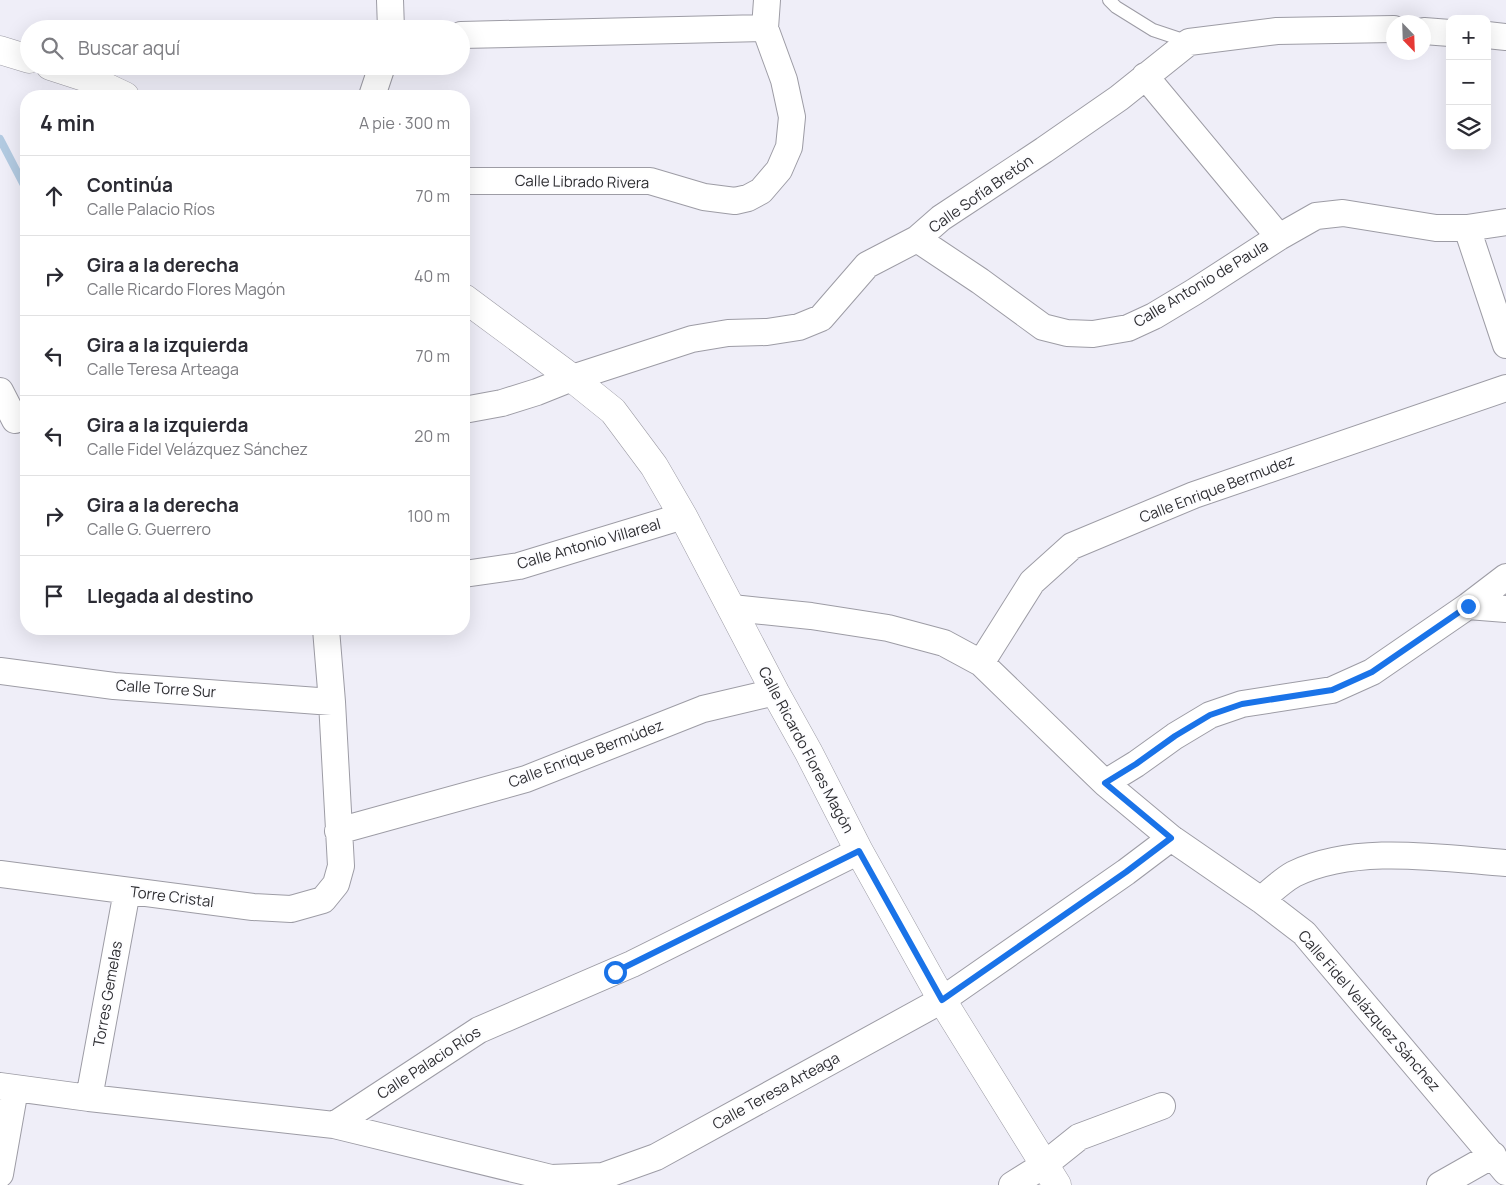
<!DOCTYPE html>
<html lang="es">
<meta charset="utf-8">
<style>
:root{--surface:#fff;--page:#f7f7f7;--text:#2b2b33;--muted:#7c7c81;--line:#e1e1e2}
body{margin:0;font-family:Manrope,sans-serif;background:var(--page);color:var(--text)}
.controls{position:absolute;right:15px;top:15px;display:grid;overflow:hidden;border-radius:10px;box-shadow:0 5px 20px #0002}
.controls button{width:45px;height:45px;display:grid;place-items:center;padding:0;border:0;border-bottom:1px solid var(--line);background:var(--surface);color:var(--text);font:25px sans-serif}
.compass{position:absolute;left:1386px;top:15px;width:45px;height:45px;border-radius:50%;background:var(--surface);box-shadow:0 5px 20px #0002;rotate:157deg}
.stop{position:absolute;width:15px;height:15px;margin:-11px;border:4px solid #1a73e8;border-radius:50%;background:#fff}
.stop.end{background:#1a73e8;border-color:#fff;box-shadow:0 1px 5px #0008}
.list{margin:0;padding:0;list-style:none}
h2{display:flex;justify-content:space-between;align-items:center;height:65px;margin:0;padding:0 20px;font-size:21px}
h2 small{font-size:16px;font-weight:400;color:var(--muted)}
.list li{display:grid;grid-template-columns:32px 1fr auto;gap:15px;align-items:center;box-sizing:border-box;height:80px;padding:0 20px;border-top:1px solid var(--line)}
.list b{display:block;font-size:19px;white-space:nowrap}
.list p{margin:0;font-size:16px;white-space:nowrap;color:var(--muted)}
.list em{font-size:16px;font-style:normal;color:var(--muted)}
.icon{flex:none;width:28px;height:28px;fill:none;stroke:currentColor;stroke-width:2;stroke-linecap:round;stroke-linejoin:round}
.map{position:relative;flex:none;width:1506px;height:1185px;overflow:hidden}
.search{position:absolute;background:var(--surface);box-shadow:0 5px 20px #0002;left:20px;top:20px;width:450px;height:55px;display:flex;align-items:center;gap:12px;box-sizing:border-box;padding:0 18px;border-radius:28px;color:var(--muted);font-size:19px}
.panel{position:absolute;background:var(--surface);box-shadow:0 5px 20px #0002;left:20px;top:90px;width:450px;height:545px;border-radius:20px}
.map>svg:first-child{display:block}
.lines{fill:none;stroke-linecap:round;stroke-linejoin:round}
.stream{stroke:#b2cae1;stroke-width:8}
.service-casing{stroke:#9d9ca5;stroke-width:14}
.minor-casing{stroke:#9d9ca5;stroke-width:28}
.tertiary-casing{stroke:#9d9ca5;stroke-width:29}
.service{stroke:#fff;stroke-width:12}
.minor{stroke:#fff;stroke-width:26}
.tertiary{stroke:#fff;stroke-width:28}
.route{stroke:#1a73e8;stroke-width:6}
.labels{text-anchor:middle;stroke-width:4;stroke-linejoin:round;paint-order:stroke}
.street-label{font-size:15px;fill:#2e2e32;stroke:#fdfdff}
</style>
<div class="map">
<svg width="1506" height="1185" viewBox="0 0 1506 1185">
<rect width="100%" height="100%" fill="#efeef8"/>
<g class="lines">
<!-- stream -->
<path class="stream" d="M0 139 26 189"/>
<defs>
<path id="service" d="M1109 0 1116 7 1153 30 1189 42"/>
<path id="minor" d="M390 0 391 29
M1424 31 1450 33
M461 35 765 28
M1487 35 1506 37
M1145 76 1279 237
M372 96 382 66
M464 181H650L704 197 735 201 748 198 761 191 779 170 789 147 792 117 784 80 765 28 767 0
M1467 228 1506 345
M917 239 980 281 1043 327 1067 333 1093 334 1128 328 1154 316 1194 292 1279 237 1316 216 1343 213 1436 228H1467L1506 222
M0 391 15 420
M464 410 502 403 537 392 572 378 692 339 728 333 767 332 799 327 821 318 867 265 917 239 941 218 1044 150 1119 98 1189 42 1277 31 1394 29
M464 574 519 566 683 516
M1468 606 1506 609
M732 608 811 616 888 628 944 643 981 663 1105 783 1171 838 1261 900 1304 933 1506 1172
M981 663 1032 582 1072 546 1194 495 1506 388
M0 671 114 686 332 702
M1105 783 1136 764 1175 736 1210 715 1242 704 1332 690 1372 672 1468 606 1506 577
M338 831 526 779 703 709 775 692
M0 874 253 907 291 909 323 900 336 884 341 866 332 702 326 629
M1261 900C1271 891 1283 880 1294 874 1356 844 1440 858 1506 863
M0 1086 89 1098 334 1125 479 1030 632 964 859 851
M89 1098 127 891
M334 1125 551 1178 603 1176 656 1157 942 1000 1126 872 1171 838
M0 1174 15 1089
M1012 1185 1044 1165 1079 1137 1162 1106
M1440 1185 1493 1155"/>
<path id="tertiary" d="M0 50 29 59
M50 66 87 78 125 96
M464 298 572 378 613 411 654 466 683 516 775 692 809 753 859 851 942 1000 1057 1185"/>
</defs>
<!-- service casing -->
<use href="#service" class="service-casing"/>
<!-- minor casing -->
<use href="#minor" class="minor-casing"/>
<!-- tertiary casing -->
<use href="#tertiary" class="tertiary-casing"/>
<!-- service -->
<use href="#service" class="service"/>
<!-- minor -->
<use href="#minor" class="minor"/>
<!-- tertiary -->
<use href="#tertiary" class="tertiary"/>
</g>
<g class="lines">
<!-- route -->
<path class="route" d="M615 972 859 851 942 1000 1126 872 1171 838 1105 783 1136 764 1175 736 1210 715 1242 704 1332 690 1372 672 1468 606"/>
</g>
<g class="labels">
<!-- street labels -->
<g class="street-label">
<text transform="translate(582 182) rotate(1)" y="5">Calle Librado Rivera</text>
<text transform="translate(981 194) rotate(-35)" y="5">Calle Sofía Bretón</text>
<text transform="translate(1201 284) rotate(-31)" y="5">Calle Antonio de Paula</text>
<text transform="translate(1217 489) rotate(-21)" y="5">Calle Enrique Bermudez</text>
<text transform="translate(589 544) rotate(-16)" y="5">Calle Antonio Villareal</text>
<text transform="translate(166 689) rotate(4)" y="5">Calle Torre Sur</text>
<text transform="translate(806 750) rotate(62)" y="5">Calle Ricardo Flores Magón</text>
<text transform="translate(586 754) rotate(-21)" y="5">Calle Enrique Bermúdez</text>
<text transform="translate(172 897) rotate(7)" y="5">Torre Cristal</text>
<text transform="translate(108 994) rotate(-80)" y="5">Torres Gemelas</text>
<text transform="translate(1369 1011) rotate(49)" y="5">Calle Fidel Velázquez Sánchez</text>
<text transform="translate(429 1063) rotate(-33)" y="5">Calle Palacio Ríos</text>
<text transform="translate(776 1091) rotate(-29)" y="5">Calle Teresa Arteaga</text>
</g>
</g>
</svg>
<div class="controls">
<button>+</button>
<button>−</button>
<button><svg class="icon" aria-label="layers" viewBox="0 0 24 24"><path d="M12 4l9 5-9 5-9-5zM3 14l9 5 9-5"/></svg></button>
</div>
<svg class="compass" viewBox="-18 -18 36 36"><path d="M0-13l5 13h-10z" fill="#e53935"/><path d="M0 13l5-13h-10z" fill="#7c7c81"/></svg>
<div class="stop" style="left:615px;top:972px"></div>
<div class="stop end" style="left:1468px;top:606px"></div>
<div class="search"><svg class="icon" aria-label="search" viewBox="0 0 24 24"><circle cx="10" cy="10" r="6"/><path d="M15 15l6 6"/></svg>Buscar aquí</div>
<section class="panel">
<h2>4 min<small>A pie · 300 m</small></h2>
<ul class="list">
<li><svg class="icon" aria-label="ahead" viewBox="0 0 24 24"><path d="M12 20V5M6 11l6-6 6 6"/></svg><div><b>Continúa</b><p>Calle Palacio Ríos</p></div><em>70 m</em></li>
<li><svg class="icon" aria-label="right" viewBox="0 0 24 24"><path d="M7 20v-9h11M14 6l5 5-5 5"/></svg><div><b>Gira a la derecha</b><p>Calle Ricardo Flores Magón</p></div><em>40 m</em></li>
<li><svg class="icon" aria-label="left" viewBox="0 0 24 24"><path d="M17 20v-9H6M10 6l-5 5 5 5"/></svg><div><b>Gira a la izquierda</b><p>Calle Teresa Arteaga</p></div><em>70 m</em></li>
<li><svg class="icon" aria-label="left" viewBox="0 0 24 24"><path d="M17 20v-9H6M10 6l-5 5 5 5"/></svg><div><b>Gira a la izquierda</b><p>Calle Fidel Velázquez Sánchez</p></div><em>20 m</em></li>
<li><svg class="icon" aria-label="right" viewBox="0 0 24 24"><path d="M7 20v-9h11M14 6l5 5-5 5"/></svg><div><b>Gira a la derecha</b><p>Calle G. Guerrero</p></div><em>100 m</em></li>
<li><svg class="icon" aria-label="arrive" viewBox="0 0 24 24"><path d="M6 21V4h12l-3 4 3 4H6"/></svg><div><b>Llegada al destino</b></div></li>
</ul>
</section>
</div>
